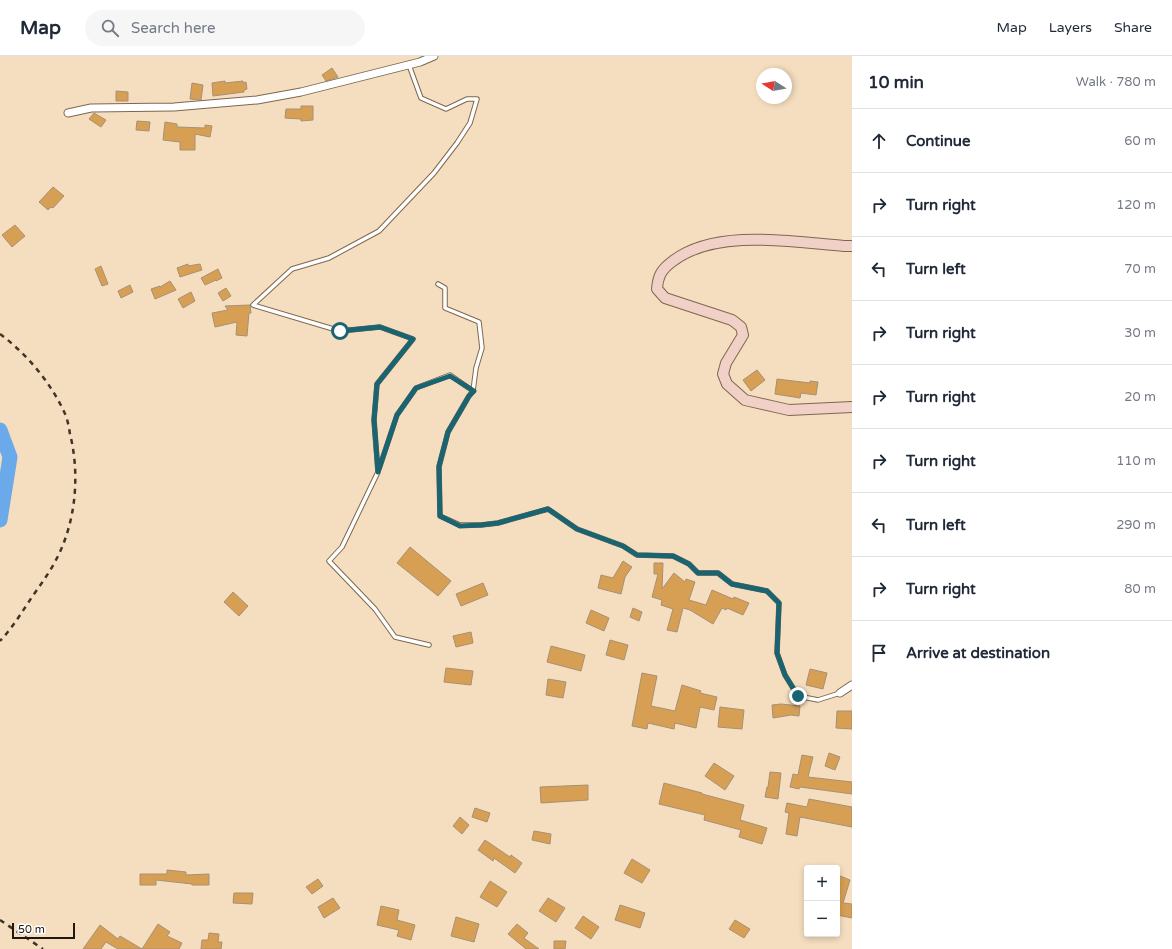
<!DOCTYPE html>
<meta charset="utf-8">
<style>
:root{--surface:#fff;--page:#f6f6f7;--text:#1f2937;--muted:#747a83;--line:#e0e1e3}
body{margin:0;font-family:"Varela Round",sans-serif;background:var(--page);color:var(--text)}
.controls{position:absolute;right:12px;bottom:12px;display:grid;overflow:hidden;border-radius:4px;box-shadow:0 2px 6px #0003}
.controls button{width:36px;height:36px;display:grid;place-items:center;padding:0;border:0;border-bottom:1px solid var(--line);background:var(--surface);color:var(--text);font:20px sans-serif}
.compass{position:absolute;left:756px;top:12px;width:36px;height:36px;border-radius:50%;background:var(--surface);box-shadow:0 2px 6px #0003;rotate:281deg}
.scale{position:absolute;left:12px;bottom:10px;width:63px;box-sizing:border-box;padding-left:4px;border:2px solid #21180d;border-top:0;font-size:11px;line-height:14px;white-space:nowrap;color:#21180d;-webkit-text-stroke:3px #fff;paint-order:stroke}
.stop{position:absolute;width:12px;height:12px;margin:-9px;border:3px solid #1a6471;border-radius:50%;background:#fff}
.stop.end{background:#1a6471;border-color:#fff;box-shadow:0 1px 4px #0008}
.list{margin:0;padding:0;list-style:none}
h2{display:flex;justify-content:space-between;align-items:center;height:52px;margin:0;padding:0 16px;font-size:17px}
h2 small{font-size:13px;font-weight:400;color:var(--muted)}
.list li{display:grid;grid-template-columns:26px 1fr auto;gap:12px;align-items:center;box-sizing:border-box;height:64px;padding:0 16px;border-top:1px solid var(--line)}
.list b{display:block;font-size:15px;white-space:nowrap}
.list em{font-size:13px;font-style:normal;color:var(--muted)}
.icon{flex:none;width:22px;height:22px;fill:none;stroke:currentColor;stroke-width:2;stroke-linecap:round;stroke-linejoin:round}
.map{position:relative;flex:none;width:852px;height:893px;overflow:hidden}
header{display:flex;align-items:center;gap:24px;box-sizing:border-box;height:56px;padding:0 20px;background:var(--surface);border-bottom:1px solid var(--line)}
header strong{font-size:19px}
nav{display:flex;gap:22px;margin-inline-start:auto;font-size:14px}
.search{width:280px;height:36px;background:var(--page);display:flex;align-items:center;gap:10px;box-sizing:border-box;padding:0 14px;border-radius:22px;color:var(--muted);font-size:15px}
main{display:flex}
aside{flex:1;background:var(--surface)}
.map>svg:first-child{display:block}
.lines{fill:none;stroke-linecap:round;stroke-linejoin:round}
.river{stroke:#6baaea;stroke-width:15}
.building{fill:#d79f54;stroke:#a79075}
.lane-casing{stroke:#7d684d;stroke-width:5.5}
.street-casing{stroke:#7d684d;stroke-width:9}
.secondary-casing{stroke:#7d684d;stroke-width:12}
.lane{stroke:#fff;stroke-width:3.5}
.street{stroke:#fff;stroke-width:7}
.secondary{stroke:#f1d0c7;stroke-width:10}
.rail{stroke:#403427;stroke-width:2.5;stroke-dasharray:5 5;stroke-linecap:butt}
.route{stroke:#1a6471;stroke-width:5}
</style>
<header>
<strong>Map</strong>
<div class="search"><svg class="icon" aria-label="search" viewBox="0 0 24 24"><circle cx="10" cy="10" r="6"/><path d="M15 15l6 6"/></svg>Search here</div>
<nav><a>Map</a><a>Layers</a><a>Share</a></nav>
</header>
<main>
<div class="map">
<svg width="852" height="893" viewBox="0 0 852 893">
<rect width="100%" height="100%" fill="#f5ddbf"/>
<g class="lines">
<!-- river -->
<path class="river" d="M0 374 10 401 0 464"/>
</g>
<!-- building -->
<path class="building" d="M332 12 338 21 326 25 322 19Z
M225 25V27L243 25V27L246 26 247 33 244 34V36L213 40 212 27Z
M192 27 203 29 201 44 190 43Z
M116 35 128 36V45H116Z
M301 50H313V64L301 65V63L285 62 286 53H301Z
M94 57 106 64 101 71 89 63Z
M137 65 150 66 149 75 136 74Z
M165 66 177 68V71L205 72V69L212 70 210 81 195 78V94H180V86L163 84Z
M53 131 64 140 53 152 51 151 48 154 39 146Z
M15 169 25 180 12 191 2 179Z
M188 208V210L200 208 202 214 180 221 177 212Z
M101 210 108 228 102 230 95 213Z
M218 213 222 222 216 225V224L205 229 201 222Z
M170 225 176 234 155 243 151 233 160 230V231Z
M130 229 133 236 121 242 118 235Z
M226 232 231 240 223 245 218 237Z
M191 236 195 245 183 252 178 243Z
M250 249 251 257H249L247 280 236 279 237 266 215 271 212 257 228 254 225 250Z
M757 314 765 324 751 335 743 324Z
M777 323 810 327V325L818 326 816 339 801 337 800 342 775 338Z
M410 491 451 525 438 540 397 507Z
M623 505 632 511 625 521 621 538 598 532 601 519 613 522Z
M654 507H663L662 533 674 517 685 526 686 523 695 526 689 544 706 549 712 534 733 543 734 541 749 547 743 559 727 552 726 554 722 552 713 568 690 554 683 552 677 576 667 574 673 553 661 549 662 544 652 541 658 518H654Z
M483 527 488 539 461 550 456 538Z
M233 536 248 550 239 560 224 546Z
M633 552 642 556 639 565 630 561Z
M591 554 609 562 604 575 586 567Z
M471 576 473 587 456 591 453 580Z
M610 584 628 589 624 604 606 599Z
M551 590 585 599 581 615 547 606Z
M446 612 473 615 471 629 444 626Z
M810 613 827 617 823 633 806 629Z
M642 617 657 620 651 650 675 655 682 629 701 635 700 637 717 641 714 654 700 651 696 672 675 667 674 673 648 667 647 673 632 670Z
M548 623 566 626 563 642 546 639Z
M781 648 800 650 799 660 791 659 773 662 772 649Z
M720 651 744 654 742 673 718 671Z
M837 655H852V673L836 672Z
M829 697 840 701 835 714 825 710Z
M802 699 813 701 808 721 852 726V738L800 731 799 733 790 731 793 718 798 719Z
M714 707 734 720 725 734 705 720Z
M770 716 781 717 778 743 765 741 767 731H768Z
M664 727 702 737V738L744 749 740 764 767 772 762 788 739 781 741 774 704 764 705 759 659 748Z
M588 729V744L541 747 540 731Z
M809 743 852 751V771L800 761 797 780 786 778 789 757 785 756 787 747 807 751Z
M475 752 490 757 487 766 472 761Z
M460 761 469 769 462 778 453 770Z
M534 775 551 778 550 788 532 784Z
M485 784 510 801 511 799 522 807 515 817 494 802 493 805 478 794Z
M632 803 650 814 642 827 624 817Z
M167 814 186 816V819L209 818V829H192V828L156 824V829H140V818H167Z
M840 820 850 824 843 847 852 848V862L837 859V829Z
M318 823 323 830 312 838 306 831Z
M490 825 507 836 497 851 480 841Z
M234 837H253L252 848 233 847Z
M333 842 340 852 324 862 318 851Z
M548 842 565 852 556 866 539 855Z
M620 849 645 857 640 872 615 864Z
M381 850 399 854 397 864 415 869 411 884 397 880 399 874 377 869Z
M583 860 599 871 591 883 575 872Z
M456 861 479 868 474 886 451 880Z
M735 864 750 873 744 882 729 873Z
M158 868 170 876 167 880 182 887 179 893H118L106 886 101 893H83L100 869 118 883 120 880 142 893Z
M517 868 528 877 524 882 539 893H526L508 878Z
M209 877 219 878 218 886H222L221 893H201L202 884H208Z
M554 885H566L565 893H554Z"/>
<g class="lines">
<defs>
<path id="lane" d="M409 9 421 42 446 53 467 43H477L470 67 457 87 434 117 379 175 329 202 292 213 253 249 340 275 380 271 413 283 377 328 374 364 378 416 342 491 329 505 375 553 395 581 429 589
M438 228 445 232V252L479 266 482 292 476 312 473 335
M379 413 397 359 416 332 450 319 473 335 469 340 448 376 439 411 440 460 460 469H481L498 467 548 453 577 473 623 490 637 499 673 500 689 508 698 517H718L732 528 767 535 779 547 777 597 785 619 798 640 818 644 840 637"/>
<path id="street" d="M68 57 91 52 174 51 257 44 301 36 420 6 434 0
M840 637 852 629"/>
<path id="secondary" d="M852 190H844C793 186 716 172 673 205 662 213 658 219 657 233L665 242 732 264 741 271 743 279 726 307 723 318 727 328 745 344 789 354 852 351"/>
</defs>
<!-- lane casing -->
<use href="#lane" class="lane-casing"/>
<!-- street casing -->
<use href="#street" class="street-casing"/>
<!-- secondary casing -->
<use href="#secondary" class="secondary-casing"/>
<!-- lane -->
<use href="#lane" class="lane"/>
<!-- street -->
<use href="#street" class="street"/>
<!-- secondary -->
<use href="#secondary" class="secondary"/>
<!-- rail -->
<path class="rail" d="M0 278C28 299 52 328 66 360 68 366 69 372 70 378 80 418 76 465 57 502 50 516 41 528 32 541 22 556 13 571 0 585
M0 864 43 893"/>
</g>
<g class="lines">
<!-- route -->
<path class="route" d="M340 275 380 271 413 283 377 328 374 364 378 416 397 359 416 332 450 320 474 335 469 340 448 376 439 410 440 460 460 470 481 469 498 467 548 453 577 473 623 490 637 499 673 500 689 508 698 517H718L732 528 767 535 779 547 777 597 785 619 798 640"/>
</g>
</svg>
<div class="controls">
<button>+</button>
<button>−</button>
</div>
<svg class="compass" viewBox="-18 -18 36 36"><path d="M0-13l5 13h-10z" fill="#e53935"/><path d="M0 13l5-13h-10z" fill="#747a83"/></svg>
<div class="scale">50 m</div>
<div class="stop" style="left:340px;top:275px"></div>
<div class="stop end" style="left:798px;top:640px"></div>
</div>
<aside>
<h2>10 min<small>Walk · 780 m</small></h2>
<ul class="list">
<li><svg class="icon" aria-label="ahead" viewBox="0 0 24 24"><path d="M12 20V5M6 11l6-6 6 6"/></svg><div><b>Continue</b></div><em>60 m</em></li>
<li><svg class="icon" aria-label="right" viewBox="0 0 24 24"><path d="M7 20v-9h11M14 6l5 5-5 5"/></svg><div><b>Turn right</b></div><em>120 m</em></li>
<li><svg class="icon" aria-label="left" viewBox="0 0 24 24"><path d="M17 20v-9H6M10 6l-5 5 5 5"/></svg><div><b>Turn left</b></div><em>70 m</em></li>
<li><svg class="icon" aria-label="right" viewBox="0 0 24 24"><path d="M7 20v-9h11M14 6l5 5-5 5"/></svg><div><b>Turn right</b></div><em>30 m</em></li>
<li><svg class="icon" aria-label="right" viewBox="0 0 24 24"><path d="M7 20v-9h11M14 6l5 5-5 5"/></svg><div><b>Turn right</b></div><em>20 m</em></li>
<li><svg class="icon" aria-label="right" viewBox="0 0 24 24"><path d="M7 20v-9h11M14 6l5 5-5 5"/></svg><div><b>Turn right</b></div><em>110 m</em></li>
<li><svg class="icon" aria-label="left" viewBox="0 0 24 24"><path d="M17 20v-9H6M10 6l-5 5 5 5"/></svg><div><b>Turn left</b></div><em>290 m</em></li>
<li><svg class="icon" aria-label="right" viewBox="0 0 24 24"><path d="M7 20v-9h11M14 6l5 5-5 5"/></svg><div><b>Turn right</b></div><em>80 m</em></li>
<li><svg class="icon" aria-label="arrive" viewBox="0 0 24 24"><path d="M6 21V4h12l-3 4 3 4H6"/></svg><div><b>Arrive at destination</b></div></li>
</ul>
</aside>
</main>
